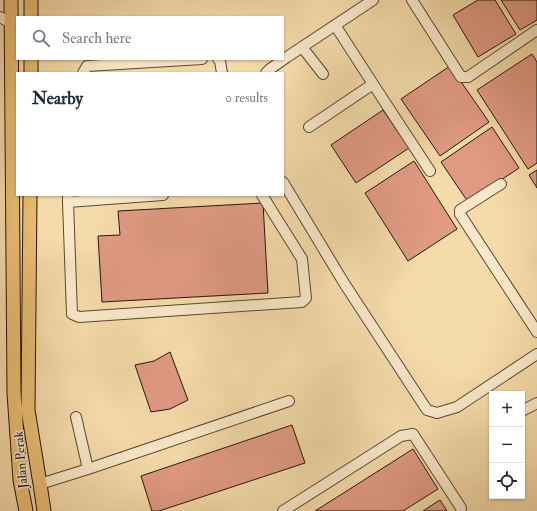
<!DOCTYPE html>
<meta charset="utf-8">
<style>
:root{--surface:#fff;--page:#f2f2f3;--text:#1f2937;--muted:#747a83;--line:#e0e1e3}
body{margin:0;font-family:"IM FELL Double Pica",serif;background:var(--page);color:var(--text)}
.controls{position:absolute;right:12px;bottom:12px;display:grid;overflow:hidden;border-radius:0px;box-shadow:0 1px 3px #0004}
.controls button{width:36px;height:36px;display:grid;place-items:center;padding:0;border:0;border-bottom:1px solid var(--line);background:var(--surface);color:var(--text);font:20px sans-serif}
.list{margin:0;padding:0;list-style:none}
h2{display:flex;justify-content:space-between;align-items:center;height:52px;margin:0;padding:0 16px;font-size:17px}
h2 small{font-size:13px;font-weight:400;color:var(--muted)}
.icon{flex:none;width:22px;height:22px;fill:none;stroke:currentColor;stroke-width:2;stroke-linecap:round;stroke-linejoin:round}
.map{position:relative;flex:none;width:537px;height:511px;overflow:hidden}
.search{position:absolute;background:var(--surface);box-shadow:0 1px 3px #0004;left:16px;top:16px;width:268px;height:44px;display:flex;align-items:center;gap:10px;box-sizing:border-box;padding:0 14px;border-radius:0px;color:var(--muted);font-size:15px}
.panel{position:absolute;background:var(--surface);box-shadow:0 1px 3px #0004;left:16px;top:72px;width:268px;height:124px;border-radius:0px}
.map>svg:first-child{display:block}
.building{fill:#e09a84;stroke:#25170c}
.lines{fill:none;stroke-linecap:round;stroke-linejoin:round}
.minor-casing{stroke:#594834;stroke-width:12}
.major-casing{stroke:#25170c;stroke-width:15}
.minor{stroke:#f8e7c8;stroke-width:10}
.major{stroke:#eabd75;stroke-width:13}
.labels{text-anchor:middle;stroke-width:3;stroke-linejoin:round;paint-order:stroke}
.street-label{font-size:13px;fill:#25170c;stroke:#f8e7c8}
</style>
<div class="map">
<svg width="537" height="511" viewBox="0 0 537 511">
<rect width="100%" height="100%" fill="#f5daaa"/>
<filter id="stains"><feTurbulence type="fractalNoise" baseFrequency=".005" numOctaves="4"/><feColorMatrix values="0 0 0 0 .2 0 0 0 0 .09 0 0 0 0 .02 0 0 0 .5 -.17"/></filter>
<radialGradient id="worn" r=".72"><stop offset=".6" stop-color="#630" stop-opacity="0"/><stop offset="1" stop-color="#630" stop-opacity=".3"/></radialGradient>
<!-- building -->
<path class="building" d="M478 0H495L516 34 478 57 453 15Z
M501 0H537V20L520 30Z
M532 54 537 62V163L528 169 477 90Z
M450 66 489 122 440 156 401 99Z
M383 110 409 148 356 183 331 145Z
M492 127 519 168 468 202 441 162Z
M414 161 457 229 408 261 365 193Z
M537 170V188L529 175Z
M263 203 268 293 102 302 98 236 120 235 118 211Z
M170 352 188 400 170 409 151 412 135 365 154 361Z
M292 425 305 463 159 511H152L141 476Z
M413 449 438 489 403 511H315Z
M440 500 447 511H423Z"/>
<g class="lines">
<defs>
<path id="minor" d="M412 0 461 77H468L537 30
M0 17 11 23
M302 47 323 74
M218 59 220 61 222 73
M83 73 87 66 202 59
M266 73 270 69 287 57 373 0
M373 84 430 171
M309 127 373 84 335 25
M283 182 344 283 427 410 437 413 457 407 537 354
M501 184 460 210V214L537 332
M68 195V202L163 195
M68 202 72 314 79 317 302 302 306 298 302 259 262 195
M522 411 537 403
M88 469 289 401
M40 484 88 469 76 417
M283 511 401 436 413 434 461 508"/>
<path id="major" d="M11 0 14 393 20 480 26 511
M31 0V17
M31 59V73
M30 195 28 410 40 484 44 511"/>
</defs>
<!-- minor casing -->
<use href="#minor" class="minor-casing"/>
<!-- major casing -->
<use href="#major" class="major-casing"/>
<!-- minor -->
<use href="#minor" class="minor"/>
<!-- major -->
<use href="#major" class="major"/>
</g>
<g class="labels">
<!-- street labels -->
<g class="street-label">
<text transform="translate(20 460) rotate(-95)" y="5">Jalan Perak</text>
</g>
</g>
<rect width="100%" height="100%" filter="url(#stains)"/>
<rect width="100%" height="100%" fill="url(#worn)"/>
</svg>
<div class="controls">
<button>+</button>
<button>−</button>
<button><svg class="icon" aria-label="locate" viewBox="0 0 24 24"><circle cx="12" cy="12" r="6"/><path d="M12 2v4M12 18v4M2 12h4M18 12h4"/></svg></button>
</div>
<div class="search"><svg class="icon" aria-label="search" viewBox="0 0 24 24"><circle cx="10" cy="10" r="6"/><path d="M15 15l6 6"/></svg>Search here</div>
<section class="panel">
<h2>Nearby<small>0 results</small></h2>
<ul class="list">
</ul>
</section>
</div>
